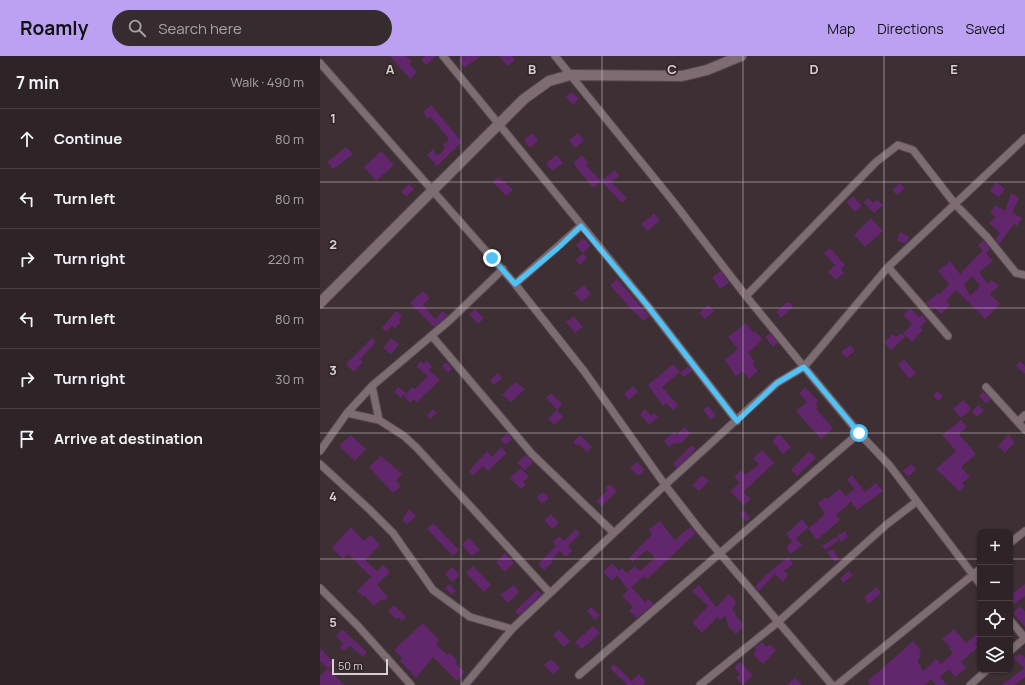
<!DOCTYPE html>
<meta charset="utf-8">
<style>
:root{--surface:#2e2327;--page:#362b2f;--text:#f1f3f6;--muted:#a7a4a7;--line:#494044;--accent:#bca0f2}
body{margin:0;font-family:Manrope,sans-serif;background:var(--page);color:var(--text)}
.controls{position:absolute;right:12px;bottom:12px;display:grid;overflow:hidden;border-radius:8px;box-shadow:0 1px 3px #0004}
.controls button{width:36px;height:36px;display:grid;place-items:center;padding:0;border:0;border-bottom:1px solid var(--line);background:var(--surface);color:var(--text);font:20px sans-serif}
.scale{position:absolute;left:12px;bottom:10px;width:56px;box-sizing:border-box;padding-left:4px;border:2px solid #d9d0d3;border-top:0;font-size:11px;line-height:14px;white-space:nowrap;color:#d9d0d3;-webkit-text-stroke:3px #33262a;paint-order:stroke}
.stop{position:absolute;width:12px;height:12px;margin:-9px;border:3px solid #4fc3f7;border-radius:50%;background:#fff}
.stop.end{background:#4fc3f7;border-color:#fff;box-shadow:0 1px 4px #0008}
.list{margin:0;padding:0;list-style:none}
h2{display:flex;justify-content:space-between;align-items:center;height:52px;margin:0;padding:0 16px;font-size:17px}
h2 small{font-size:13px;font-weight:400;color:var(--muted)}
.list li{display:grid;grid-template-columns:26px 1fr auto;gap:12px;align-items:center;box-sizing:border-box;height:60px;padding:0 16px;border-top:1px solid var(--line)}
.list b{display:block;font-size:15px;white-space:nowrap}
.list em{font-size:13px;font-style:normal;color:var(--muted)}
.icon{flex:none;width:22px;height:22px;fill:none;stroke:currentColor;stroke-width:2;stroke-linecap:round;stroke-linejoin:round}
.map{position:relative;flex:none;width:705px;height:629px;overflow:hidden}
header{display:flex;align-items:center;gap:24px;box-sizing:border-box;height:56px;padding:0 20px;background:var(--accent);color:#111}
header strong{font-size:19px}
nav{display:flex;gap:22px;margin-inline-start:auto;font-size:14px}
.search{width:280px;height:36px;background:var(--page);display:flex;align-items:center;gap:10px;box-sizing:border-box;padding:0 14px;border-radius:22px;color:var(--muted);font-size:15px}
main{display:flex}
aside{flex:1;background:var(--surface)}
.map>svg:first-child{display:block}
.building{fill:#62266d;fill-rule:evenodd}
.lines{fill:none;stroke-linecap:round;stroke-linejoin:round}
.street-casing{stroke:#574b4f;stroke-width:9}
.secondary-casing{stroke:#574b4f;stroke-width:12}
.street{stroke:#7d6c72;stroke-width:7}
.secondary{stroke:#7d6c72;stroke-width:10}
.route{stroke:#4fc3f7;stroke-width:5}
.grid{fill:none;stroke:#d9d0d3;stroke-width:1;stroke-opacity:0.55}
.grid-label{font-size:13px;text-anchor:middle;font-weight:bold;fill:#d9d0d3;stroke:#33262a;stroke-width:3.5;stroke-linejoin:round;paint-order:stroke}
</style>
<header>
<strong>Roamly</strong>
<div class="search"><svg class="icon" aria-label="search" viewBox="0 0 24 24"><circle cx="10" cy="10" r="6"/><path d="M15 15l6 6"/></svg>Search here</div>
<nav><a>Map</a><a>Directions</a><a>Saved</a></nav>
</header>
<main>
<aside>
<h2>7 min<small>Walk · 490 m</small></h2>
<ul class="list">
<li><svg class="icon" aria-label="ahead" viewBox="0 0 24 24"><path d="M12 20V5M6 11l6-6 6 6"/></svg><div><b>Continue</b></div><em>80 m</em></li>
<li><svg class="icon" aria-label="left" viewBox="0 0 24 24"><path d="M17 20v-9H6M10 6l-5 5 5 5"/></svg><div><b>Turn left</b></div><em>80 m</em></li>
<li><svg class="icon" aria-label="right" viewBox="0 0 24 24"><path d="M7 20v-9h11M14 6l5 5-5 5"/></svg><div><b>Turn right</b></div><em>220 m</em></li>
<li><svg class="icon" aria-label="left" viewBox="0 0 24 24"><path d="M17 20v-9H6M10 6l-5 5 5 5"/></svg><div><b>Turn left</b></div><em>80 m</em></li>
<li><svg class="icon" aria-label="right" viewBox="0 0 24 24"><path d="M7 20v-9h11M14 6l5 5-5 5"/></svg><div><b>Turn right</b></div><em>30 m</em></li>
<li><svg class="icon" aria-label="arrive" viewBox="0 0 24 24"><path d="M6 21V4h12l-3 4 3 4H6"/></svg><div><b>Arrive at destination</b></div></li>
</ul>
</aside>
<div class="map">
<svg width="705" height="629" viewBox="0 0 705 629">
<rect width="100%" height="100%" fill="#3d2f34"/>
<!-- building -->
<path class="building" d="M70 0H86L92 5 89 8 97 16 90 23Z
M105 0H116L106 9 101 3Z
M143 0H161L144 12 139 4Z
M179 0H192L195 4 187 10Z
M252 36 259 43 253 49 246 41Z
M111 49 142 86 117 110 107 99 114 92V96L118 100 125 92 123 89 129 83 110 60 108 63 103 56Z
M212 77 218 85 210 92 204 84Z
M258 77 264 85 255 92 249 84Z
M26 91 33 98 13 113 7 106Z
M61 95 74 109 56 125 44 111Z
M237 99 243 107 232 115 226 107Z
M262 99 268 107 266 109 281 125 273 132 253 107Z
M295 114 299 120 291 126 307 142 302 147 281 125Z
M178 121 183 126 184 125 193 134 186 140 173 126Z
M676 126 685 133 679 141 670 135Z
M579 127 585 132 577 139 572 134Z
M89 128 94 133 86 141 81 135Z
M691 137 699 142 692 157 702 162 697 170 694 168 679 188 675 183 680 177 669 167 676 161 670 157 675 149 685 155Z
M533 140 542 150 535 156 526 146Z
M548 142 553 147 557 144 563 149 554 157 544 146Z
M334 157 340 164 328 175 321 168Z
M551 162 563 175 545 191 534 179Z
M580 176 590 181 585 188 577 184Z
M264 182 270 190 263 197 256 189Z
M663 184 670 193 666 197 673 205 659 216 668 228 672 224 679 230 670 238 680 248 665 263 636 234 626 245 630 249 621 258 614 251 612 254 606 247 618 237 619 239 629 228 618 215 630 205 640 218 663 194 658 189ZM652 220 660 230 650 240 644 228Z
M510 192 525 209 521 213 524 217 516 224 508 216 515 209 504 197Z
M263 197 267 202 260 209 255 204Z
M401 215 409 227 400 233 392 221Z
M297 223 329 260 324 265 311 253 290 229Z
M264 229 271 238 262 246 254 237Z
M103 235 110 242 103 249 115 263 123 255 128 259 114 271 90 247Z
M466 247H470L473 251 461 262 456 256Z
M388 249 394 255 385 263 379 257Z
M590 252 599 261 602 259 607 265 600 271 603 274 592 286 583 278 592 268 583 259Z
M155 253 164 262 158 268 149 258Z
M76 255 82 260 79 264 81 266 75 272 72 270 66 276 62 272Z
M254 260 263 271 255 277 246 266Z
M426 267 434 277 436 276 443 283 428 297 435 306 432 308 438 315 429 323 422 315 416 321 405 304 418 293 408 281Z
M450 277 458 287 453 291 445 281Z
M581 277 585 281 571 294 564 286 573 278 576 281Z
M52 282 56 286 40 303 43 306 34 316 26 308Z
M71 282 79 288 71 298 63 292Z
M530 289 535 295 526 302 521 296Z
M584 303 596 317 589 322 578 309Z
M101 305 104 308 107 305 112 310 109 314 120 324 97 346 94 343 90 347 84 340 92 331 95 333 108 320 96 310Z
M700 305 705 310V318L696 310Z
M126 306 132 312 128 317 122 310Z
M353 308 360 316 342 331 358 349 353 354 346 347 343 350 328 329Z
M368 310 372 315 364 321 360 317Z
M178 317 182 322 174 329 170 324Z
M195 326 205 333 191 346 182 339Z
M313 330 318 336 309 344 304 338Z
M78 331 86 337 81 342 74 336Z
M485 331 498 345 495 348 498 352 496 353 513 372 501 383 476 355 487 346 479 337Z
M618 335 623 341 618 345 613 339Z
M663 336 671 343 666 348 659 340Z
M231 337 242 348 237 354 226 342Z
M643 344 651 353 641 362 633 353Z
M659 349 664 355 656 361 652 355Z
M388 350 396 359 391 364 383 354Z
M113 353 117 357 110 363 107 359Z
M325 353 331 360 334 357 338 361 329 369 320 358Z
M237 354 243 361 234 369 228 362Z
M641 364 647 371 639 378 656 398 641 411 650 421 642 427 645 430 639 435 616 413 636 395 622 379Z
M364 371 371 377 360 388 358 386 356 388 354 387 349 391 344 385 354 376 357 379Z
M187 377 192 383 186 389 180 384Z
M459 378 471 391 463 398 452 385Z
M31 379 46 393 35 405 19 390Z
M260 379 272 391 267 396 259 388 257 390 253 386Z
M688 379 695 386 685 397 678 390Z
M372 389 375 393 373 397 357 412 353 408Z
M181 391 187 397 168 415 163 410 153 420 149 415 167 395 172 401Z
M442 394 454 407 423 436 431 443 424 449 410 435 420 427 414 421 421 414 426 419 439 408 433 402Z
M489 395 496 402 477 420 471 414Z
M206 399 213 406 205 414 197 407Z
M61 400 82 418 76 425 81 430 73 437 49 411Z
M317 406 325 414 318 420 310 412Z
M591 408 596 414 588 421 583 415Z
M201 412 209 421 203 426 206 428 201 433 190 422Z
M382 419 389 425 379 435 372 429Z
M532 419 545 436 556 427 563 435 537 454 531 446 516 459 520 464 497 484 488 472 476 482 482 489 471 498 466 491 472 486 466 478 482 463 489 472 505 458 498 447 506 441 507 443 520 433 526 440 535 433 527 424Z
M290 428 297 435 282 450 276 445 287 435 285 432Z
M223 436 229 442 222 448 217 441Z
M89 453 96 460 87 468 82 464Z
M424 454 430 462 426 466 420 458Z
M231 458 239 467 232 473 224 464Z
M340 465 355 484 370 471 376 477 327 523 324 520 308 534 297 519 292 525 283 516 292 507 299 515 302 512 307 517 315 510 320 515 335 502 327 494 312 506 309 502 332 478 329 473Z
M113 467 139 494 133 500 107 473Z
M31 471 44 485 51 479 60 489 45 504 57 515 63 509 70 516 57 529 68 541 64 545 62 543 54 550 44 539 43 541 37 535 51 521 28 498 23 503 12 492Z
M256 473 260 478 248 490 252 495 246 501 240 495 231 504 233 506 224 514 218 508 236 490 233 486 239 480 244 485Z
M525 475 528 481 521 486 517 480Z
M516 481 519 484 505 494 502 490Z
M149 482 160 494 152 500 142 489Z
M512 493 519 503 515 506 507 497Z
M185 497 194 507 185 516 176 506Z
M468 501 473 508 464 515 468 519 463 526 455 518 439 535 435 531 446 519Z
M153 510 171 529 164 536 146 517Z
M132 511 140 519 132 526 125 518Z
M529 515 533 519 523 527 520 522Z
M129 528 136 535 132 539 125 532Z
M705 528V540L693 549 690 545V539Z
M194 529 199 536 188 547 180 539Z
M379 529 396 551 409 538 415 544 416 548 412 552 416 558 415 559 421 565 423 571 416 578 409 572 405 560 400 564 397 561 382 577 372 566 388 550 372 535Z
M311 531 325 546 328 543 334 548 317 562 309 555 313 551 302 540Z
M557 531 561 537 548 548 544 541Z
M217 534 222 538 199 560 195 555Z
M74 549 86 561 82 565 78 561 76 563 68 555Z
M700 550 705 556V571L693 557Z
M271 551 280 559 275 564 267 555Z
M103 567 119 584 116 588 127 599 130 597 137 605 135 607 145 616 137 625 113 601 96 622 80 605 82 602 74 594Z
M273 570 280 577 262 593 255 586Z
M22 573 47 596 43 601 30 590 24 595 20 591 23 587 16 580Z
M634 573 646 587 660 575V584L655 588 658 591 641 606 646 612 635 621 629 613 620 621 627 629H616L611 623 605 629H550L548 625 593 585 601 594 599 596 601 600 597 604 603 615 616 603 621 608 633 597 629 592 631 591 622 583Z
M239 574 250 585 244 591 233 579Z
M442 586 447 591 450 588 456 594 443 608 433 598 437 594 434 592Z
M0 592 14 607 8 613 0 605Z
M700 598 705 602V621L695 629H682L704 612 694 602Z
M231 603 240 612 233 618 224 609Z
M420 606 433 619 423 629 416 622 420 618 414 612Z
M294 608 309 622 313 628 312 629H307L290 612Z
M8 612 24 629H0V620Z
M319 618 326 626 323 629H314L311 625Z
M475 622 482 629H467Z"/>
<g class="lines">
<defs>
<path id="street" d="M123 0 327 249 417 365
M235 0 352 144 426 240
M0 7 195 228 264 315 345 429 380 474 512 629
M568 211 628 280
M195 228 261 170
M112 280 212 398 294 477
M52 330 59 364 84 380 97 392 230 537
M666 331 705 374
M27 357 59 364
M698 366 705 359
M0 395 27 357 52 330 130 264 183 213
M0 408 50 454 73 477 113 534 150 561 192 573
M690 487 705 475
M660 528 570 410 539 377 484 311 568 211 705 82
M0 532 38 570 91 629
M690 564 705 582
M690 595 705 582
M259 619 539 377
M145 629 192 573 345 429 457 327 484 311 426 240 556 106 578 89 593 94 635 148 667 181 696 217 705 219
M380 629 458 566 566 469 596 446
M517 629 660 513
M650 629 667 614"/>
<path id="secondary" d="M0 247 204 43 229 25 250 19 362 20 387 14 421 0"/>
</defs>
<!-- street casing -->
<use href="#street" class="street-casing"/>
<!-- secondary casing -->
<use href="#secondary" class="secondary-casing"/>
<!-- street -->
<use href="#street" class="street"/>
<!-- secondary -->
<use href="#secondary" class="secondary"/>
</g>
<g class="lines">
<!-- route -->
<path class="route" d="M172 202 195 228 238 192 261 170 327 249 417 365 457 327 484 311 539 377"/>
</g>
<!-- grid -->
<path class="grid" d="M141 0V629M282 0V629M423 0V629M564 0V629M0 126H705M0 252H705M0 377H705M0 503H660M690 503H705"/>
<g class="grid-label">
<text x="70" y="18">A</text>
<text x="212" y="18">B</text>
<text x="352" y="18">C</text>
<text x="494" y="18">D</text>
<text x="634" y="18">E</text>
<text x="13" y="67">1</text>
<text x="13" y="193">2</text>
<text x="13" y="319">3</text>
<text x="13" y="445">4</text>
<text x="13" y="571">5</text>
</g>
</svg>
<div class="controls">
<button>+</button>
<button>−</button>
<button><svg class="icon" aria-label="locate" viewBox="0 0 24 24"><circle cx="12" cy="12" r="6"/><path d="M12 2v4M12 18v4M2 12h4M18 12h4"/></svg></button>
<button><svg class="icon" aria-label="layers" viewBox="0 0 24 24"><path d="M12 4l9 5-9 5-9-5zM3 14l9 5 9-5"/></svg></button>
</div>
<div class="scale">50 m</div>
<div class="stop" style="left:539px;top:377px"></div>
<div class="stop end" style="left:172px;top:202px"></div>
</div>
</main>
